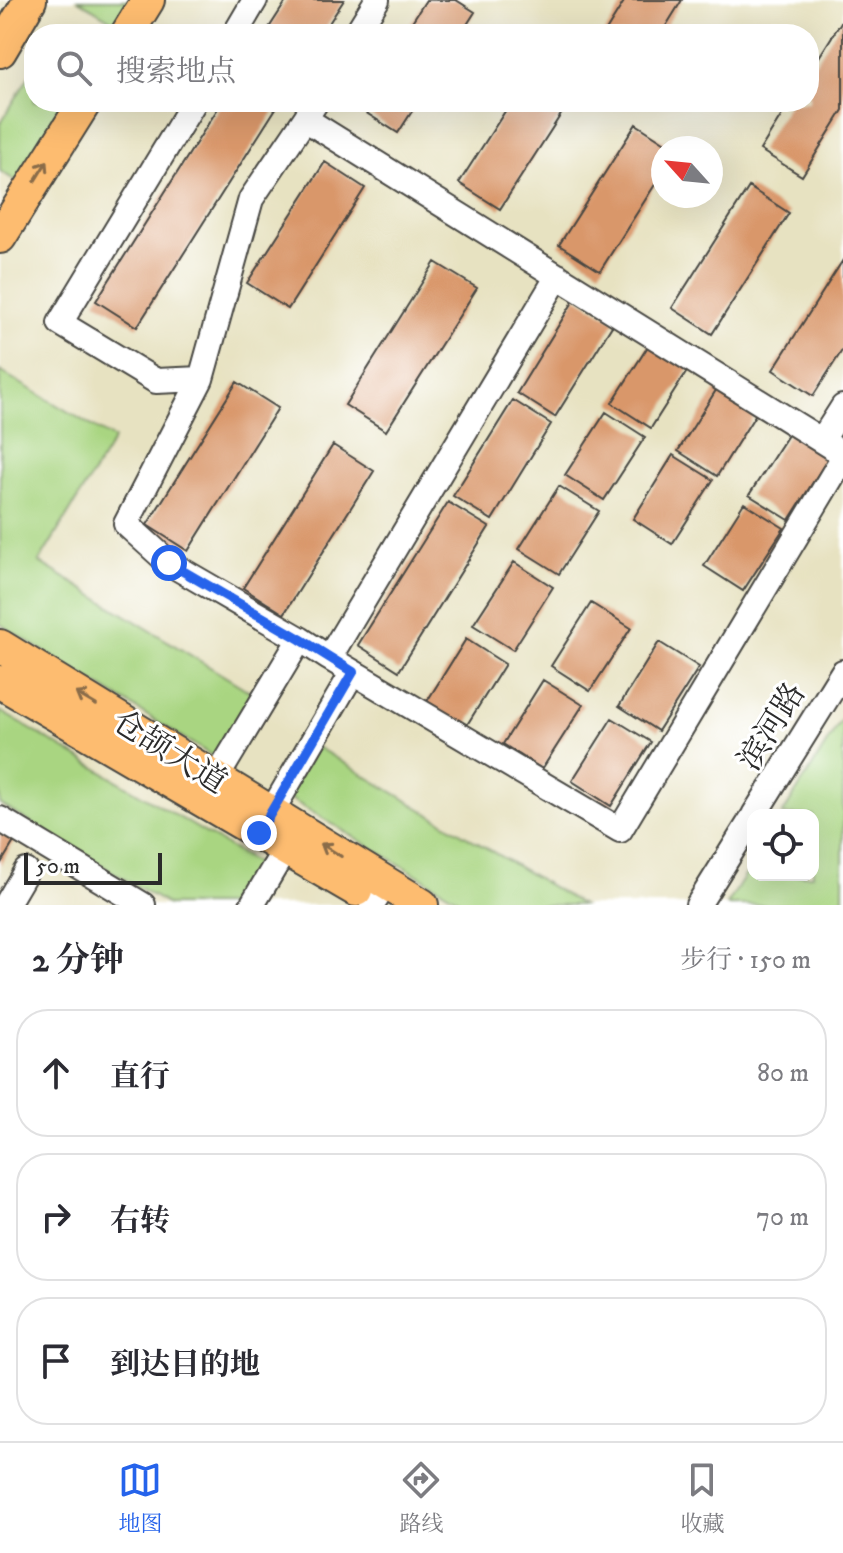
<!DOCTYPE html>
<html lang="zh">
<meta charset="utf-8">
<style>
:root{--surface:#fff;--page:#f7f7f7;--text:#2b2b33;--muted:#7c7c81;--line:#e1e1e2;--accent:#2563eb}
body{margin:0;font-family:"IM FELL DW Pica","Noto Serif SC",serif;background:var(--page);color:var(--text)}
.controls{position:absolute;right:24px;bottom:24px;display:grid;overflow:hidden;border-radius:16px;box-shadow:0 8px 32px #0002}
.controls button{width:72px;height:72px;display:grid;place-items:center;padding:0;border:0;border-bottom:2px solid var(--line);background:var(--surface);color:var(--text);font:40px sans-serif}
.compass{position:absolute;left:651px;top:136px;width:72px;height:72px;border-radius:50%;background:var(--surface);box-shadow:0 8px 32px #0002;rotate:297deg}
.scale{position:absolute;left:24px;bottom:20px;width:138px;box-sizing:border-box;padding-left:8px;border:4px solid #2b2b2b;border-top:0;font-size:22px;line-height:28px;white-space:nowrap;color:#2b2b2b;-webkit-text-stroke:6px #fff;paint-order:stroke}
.stop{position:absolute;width:24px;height:24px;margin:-18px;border:6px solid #2563eb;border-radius:50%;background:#fff}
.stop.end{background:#2563eb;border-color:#fff;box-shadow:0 2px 8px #0008}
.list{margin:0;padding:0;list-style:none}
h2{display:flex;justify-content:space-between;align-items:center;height:104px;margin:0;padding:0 32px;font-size:34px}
h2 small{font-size:26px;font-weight:400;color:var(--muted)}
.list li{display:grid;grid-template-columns:52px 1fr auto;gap:24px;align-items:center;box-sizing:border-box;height:128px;margin:0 16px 16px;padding:0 16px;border:2px solid var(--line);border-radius:32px}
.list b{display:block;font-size:30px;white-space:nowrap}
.list em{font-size:26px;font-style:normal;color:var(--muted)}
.icon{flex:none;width:44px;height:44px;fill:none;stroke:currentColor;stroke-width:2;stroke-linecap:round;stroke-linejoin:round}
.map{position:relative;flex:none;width:843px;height:905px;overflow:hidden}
.search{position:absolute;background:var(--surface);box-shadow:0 8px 32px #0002;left:24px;right:24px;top:24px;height:88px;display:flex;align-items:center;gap:20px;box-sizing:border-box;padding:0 28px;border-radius:32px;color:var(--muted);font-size:30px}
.sheet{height:536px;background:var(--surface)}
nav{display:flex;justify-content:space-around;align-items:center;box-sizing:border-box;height:112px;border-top:2px solid var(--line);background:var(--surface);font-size:22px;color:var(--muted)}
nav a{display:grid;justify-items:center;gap:4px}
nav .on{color:var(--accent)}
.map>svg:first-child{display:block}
.green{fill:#a9d581;stroke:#6a8056;stroke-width:2}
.building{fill:#d9976b}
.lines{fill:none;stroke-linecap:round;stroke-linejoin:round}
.minor-casing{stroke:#474642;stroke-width:28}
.major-casing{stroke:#474642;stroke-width:36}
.minor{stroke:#fff;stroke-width:24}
.major{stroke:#fdbc6f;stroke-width:32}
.oneway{stroke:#8a6c4a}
.route{stroke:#2563eb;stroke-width:10}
.labels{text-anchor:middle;stroke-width:6;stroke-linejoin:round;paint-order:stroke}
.street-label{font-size:32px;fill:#2b2b2b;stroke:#fff}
</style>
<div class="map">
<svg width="843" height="905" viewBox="0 0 843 905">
<rect width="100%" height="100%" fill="#fff"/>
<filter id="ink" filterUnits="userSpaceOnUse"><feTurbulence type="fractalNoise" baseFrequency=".0125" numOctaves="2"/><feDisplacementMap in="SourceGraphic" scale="16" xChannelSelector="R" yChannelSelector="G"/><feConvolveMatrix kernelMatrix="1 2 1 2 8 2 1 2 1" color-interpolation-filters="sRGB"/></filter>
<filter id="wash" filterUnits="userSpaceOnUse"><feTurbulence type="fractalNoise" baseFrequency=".006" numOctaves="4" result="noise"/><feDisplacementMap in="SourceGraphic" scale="32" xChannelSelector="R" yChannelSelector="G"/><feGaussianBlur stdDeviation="1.8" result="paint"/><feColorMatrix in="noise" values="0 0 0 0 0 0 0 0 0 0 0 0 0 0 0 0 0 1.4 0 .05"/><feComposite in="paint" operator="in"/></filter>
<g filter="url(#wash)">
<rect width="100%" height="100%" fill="#e7e2c1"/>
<!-- green -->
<path class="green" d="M78 0H134L119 25Z
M34 68V102H70L21 184 0 171V124Z
M0 371 114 439 39 562 257 696 219 760 0 624Z
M0 711 266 869 243 905H168L0 804Z
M843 717V905H727L753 863V875H813V815H782Z
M317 747 582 905H468L287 797Z"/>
<g id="blocks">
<!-- building -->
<path class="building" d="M287 0H344L322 34H265Z
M426 0H456L475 12 461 34H404Z
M625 0H682L661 34H604Z
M843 19V110L802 176 760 150 790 102H809V73Z
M222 102H280L137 327 96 301Z
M361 102H418L398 133 357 107Z
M511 102H569L500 209 459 183Z
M636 124 673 148H663V172L600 271 559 245Z
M325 162 365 188 288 309 247 283Z
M749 187 789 213 712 334 672 308Z
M843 260V349L813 396 773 370Z
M435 262 477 288 386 431 345 405Z
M576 297 615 321 555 417 517 393Z
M652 340 691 365 651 428 612 403Z
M237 382 278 408 188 551 147 525Z
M718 387 757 412 717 476 678 451Z
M513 400 551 424 492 520 453 496Z
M606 412 645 437 604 500 565 475Z
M790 432 829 457 789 520 749 495Z
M333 445 374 471 284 614 243 588Z
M673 455 713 480 672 544 633 519Z
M559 486 599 511 559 574 519 549Z
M448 502 489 527 399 671 358 645Z
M744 503 784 528 743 591 704 566Z
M514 562 553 587 513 650 473 625Z
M591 603 631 628 590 691 551 666Z
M466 639 505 664 465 728 426 703Z
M659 642 699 667 658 731 619 706Z
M543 680 583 705 542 769 503 744Z
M612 718 651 742 611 806 572 781Z
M0 825 18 835 0 865Z"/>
</g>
</g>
<g filter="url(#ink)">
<use href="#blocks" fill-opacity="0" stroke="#474642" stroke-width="2"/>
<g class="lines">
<defs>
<path id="minor" d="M235 34 255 0
M356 34 377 0
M194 102 60 323 156 381 201 379 251 199 305 119
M316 102 305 119 843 454
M201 379 126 524 169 563 300 639
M822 440 843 407
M329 658 620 830 843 458
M208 792 300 639 329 658 558 276
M754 815 843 672
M0 819 143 905
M262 828 353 672
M6 905 26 871
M252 905 294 834
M372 905 386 883
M698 905 753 817"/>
<path id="major" d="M127 34 148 0
M0 51 30 0
M0 237 85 102
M0 646 422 905
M0 682 356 890"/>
</defs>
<!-- minor casing -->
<use href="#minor" class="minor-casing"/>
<!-- major casing -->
<use href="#major" class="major-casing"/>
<!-- minor -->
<use href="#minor" class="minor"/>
<!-- major -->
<use href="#major" class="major"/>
</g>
<!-- one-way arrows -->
<defs><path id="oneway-shaft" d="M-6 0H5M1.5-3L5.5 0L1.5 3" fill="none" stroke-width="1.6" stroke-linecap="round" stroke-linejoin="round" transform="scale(2)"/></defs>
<g class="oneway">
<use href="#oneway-shaft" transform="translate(41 171) rotate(-58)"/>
<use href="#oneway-shaft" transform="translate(86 699) rotate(-149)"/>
<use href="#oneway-shaft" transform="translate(331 850) rotate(-148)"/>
</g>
</g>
<g class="lines" filter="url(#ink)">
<!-- route -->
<path class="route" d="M169 563 300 639 353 672 259 833"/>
</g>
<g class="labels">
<!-- street labels -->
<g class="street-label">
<text transform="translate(771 726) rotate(-58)" y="11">滨河路</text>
<text transform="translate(170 751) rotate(32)" y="11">仓颉大道</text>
</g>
</g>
</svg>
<div class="controls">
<button><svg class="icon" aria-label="locate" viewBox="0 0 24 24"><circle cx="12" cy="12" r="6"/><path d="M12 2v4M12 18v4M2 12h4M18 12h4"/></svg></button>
</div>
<svg class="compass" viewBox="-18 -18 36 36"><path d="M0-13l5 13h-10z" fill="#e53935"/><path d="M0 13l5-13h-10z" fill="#7c7c81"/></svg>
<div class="scale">50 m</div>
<div class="stop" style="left:169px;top:563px"></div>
<div class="stop end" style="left:259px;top:833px"></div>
<div class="search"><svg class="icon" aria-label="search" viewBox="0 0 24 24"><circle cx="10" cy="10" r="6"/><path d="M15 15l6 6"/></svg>搜索地点</div>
</div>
<section class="sheet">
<h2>2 分钟<small>步行 · 150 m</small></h2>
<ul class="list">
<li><svg class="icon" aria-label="ahead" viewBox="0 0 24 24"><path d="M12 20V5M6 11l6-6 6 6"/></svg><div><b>直行</b></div><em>80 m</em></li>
<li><svg class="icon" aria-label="right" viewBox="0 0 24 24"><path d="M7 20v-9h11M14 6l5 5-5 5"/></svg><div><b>右转</b></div><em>70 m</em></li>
<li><svg class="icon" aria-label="arrive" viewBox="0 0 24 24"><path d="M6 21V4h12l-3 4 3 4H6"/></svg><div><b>到达目的地</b></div></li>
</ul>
</section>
<nav>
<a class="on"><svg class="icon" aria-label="map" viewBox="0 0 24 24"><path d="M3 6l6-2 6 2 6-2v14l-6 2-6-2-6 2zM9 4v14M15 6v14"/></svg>地图</a>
<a><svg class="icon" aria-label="directions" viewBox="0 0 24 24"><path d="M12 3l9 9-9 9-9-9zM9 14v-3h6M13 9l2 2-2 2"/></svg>路线</a>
<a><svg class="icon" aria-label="saved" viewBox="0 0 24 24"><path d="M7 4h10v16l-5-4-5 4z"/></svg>收藏</a>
</nav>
